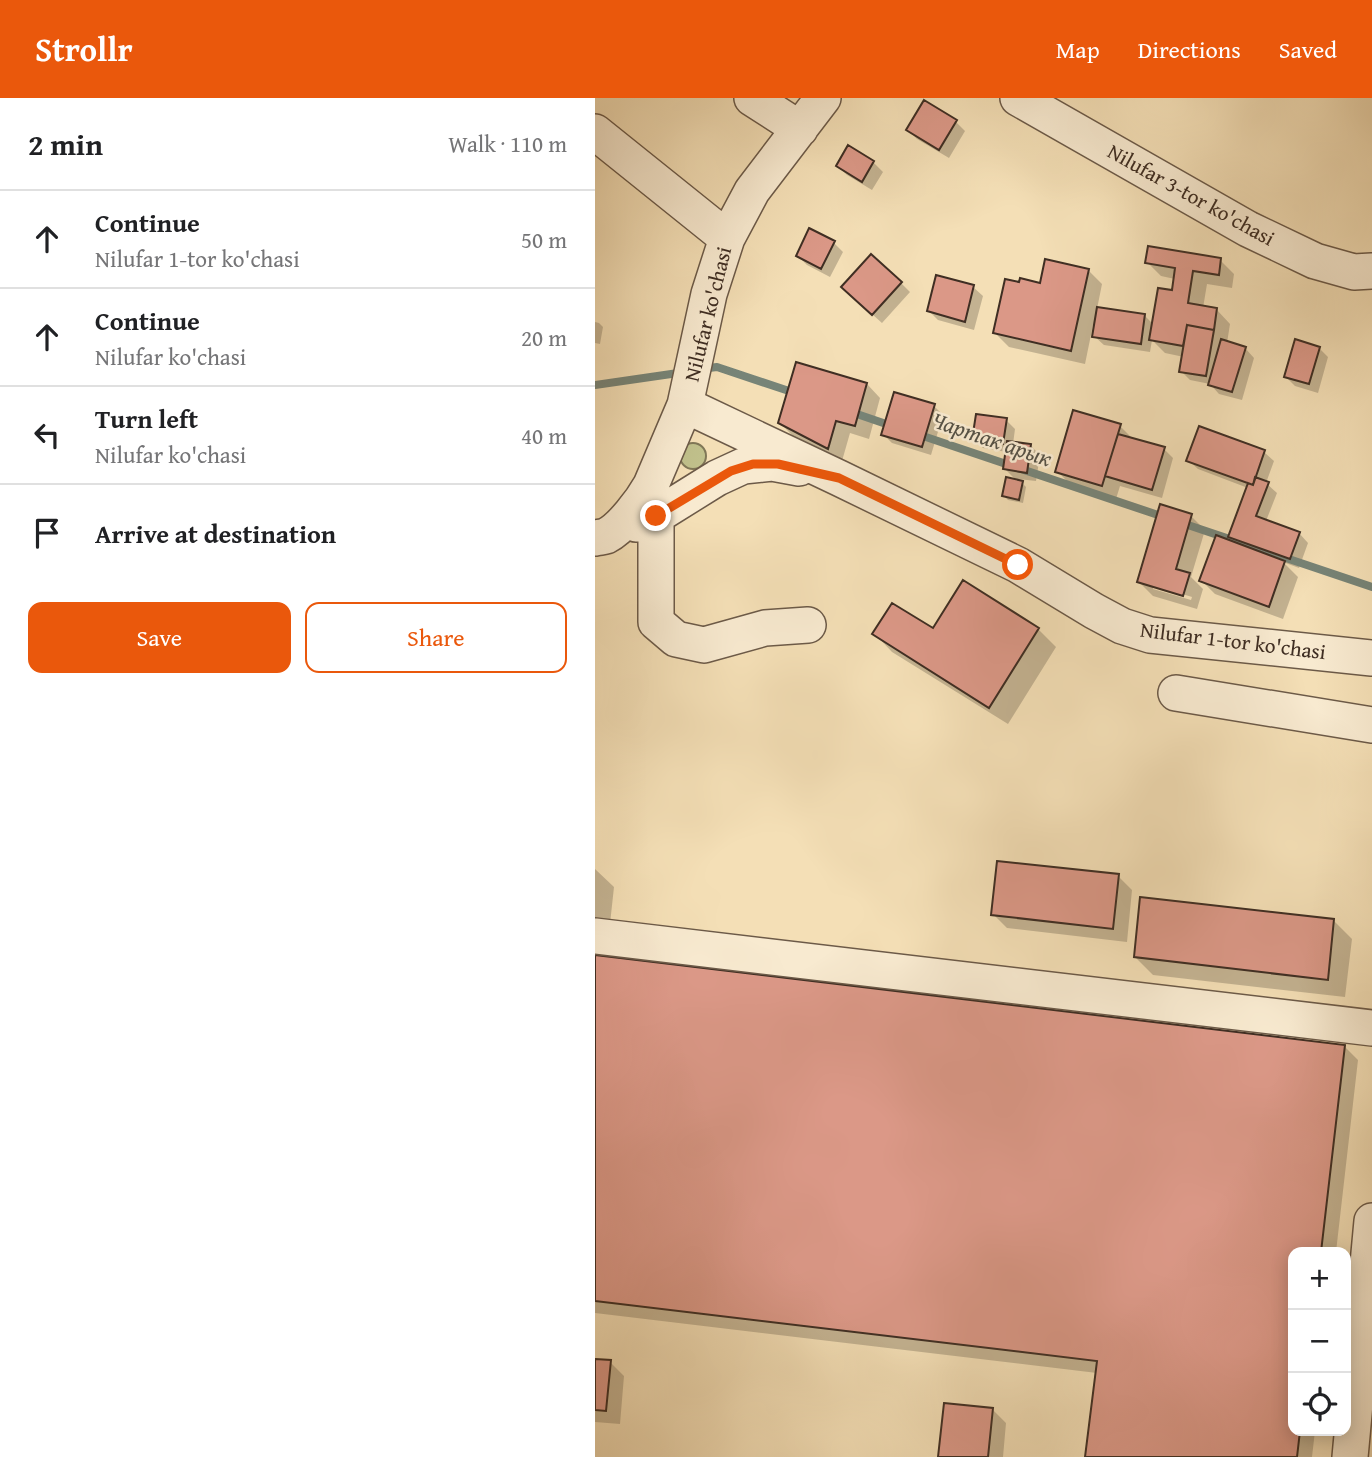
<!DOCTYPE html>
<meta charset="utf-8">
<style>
:root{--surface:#fff;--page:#f6f6f6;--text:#202124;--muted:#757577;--line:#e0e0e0;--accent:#ea580c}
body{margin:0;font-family:"Gentium Book Plus",serif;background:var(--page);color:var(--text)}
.controls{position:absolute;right:21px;bottom:21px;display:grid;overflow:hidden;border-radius:14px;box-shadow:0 4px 18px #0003}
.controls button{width:63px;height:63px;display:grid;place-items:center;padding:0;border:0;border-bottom:2px solid var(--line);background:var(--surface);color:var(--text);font:35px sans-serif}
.stop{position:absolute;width:21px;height:21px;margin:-16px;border:5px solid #ea580c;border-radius:50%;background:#fff}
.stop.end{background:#ea580c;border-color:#fff;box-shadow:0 2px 7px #0008}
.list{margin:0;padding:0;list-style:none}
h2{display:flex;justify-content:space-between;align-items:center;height:91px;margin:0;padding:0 28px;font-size:30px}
h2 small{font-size:23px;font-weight:400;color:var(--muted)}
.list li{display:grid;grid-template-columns:46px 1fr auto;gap:21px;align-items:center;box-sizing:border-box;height:98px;padding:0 28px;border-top:2px solid var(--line)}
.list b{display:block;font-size:26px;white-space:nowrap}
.list p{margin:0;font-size:23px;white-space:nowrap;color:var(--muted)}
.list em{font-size:23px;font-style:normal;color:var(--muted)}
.actions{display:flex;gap:14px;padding:21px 28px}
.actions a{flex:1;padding:16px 0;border:2px solid var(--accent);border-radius:14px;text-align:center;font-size:24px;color:var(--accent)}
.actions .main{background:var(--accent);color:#fff}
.icon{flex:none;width:38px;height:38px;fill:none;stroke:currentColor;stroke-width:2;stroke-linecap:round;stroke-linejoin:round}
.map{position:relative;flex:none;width:777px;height:1359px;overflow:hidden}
header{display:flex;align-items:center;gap:42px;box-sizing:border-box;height:98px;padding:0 35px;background:var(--accent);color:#fff}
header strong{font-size:33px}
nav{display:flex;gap:38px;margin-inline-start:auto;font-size:24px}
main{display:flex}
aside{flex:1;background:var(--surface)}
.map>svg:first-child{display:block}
.green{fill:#c0c08b;stroke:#807757;stroke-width:2}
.shadow{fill:#0003;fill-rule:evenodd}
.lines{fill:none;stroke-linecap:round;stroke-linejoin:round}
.stream{stroke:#778477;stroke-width:8}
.building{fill:#db9887;stroke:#3f2e23;stroke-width:2}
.minor-casing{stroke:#6c5a48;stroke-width:38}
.minor{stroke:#f8ead0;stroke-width:35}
.route{stroke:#ea580c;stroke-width:9}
.labels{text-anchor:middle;stroke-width:5;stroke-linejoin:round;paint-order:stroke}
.street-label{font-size:21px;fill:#3f2e23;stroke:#f8ead0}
.water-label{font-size:23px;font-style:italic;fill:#565246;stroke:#f8ead0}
</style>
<header>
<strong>Strollr</strong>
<nav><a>Map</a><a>Directions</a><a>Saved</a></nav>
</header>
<main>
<aside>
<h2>2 min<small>Walk · 110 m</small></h2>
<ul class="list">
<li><svg class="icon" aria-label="ahead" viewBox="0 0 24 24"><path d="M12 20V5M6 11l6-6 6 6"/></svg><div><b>Continue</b><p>Nilufar 1-tor ko'chasi</p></div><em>50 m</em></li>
<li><svg class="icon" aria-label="ahead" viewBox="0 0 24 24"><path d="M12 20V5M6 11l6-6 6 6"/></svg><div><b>Continue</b><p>Nilufar ko'chasi</p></div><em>20 m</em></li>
<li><svg class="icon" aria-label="left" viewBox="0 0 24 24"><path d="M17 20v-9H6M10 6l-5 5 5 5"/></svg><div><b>Turn left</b><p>Nilufar ko'chasi</p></div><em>40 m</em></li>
<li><svg class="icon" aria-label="arrive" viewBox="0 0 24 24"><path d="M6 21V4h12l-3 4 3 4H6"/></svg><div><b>Arrive at destination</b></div></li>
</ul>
<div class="actions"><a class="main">Save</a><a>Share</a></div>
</aside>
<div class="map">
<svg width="777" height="1359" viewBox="0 0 777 1359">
<rect width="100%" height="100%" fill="#f4dfb6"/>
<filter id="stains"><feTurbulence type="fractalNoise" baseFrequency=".00286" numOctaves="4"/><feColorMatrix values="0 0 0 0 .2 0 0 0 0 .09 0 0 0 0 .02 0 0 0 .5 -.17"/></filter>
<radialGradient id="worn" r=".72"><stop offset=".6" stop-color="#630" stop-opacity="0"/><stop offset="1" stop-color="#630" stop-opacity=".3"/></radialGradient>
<!-- green -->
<path class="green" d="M85 358a13 13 0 1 1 26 0a13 13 0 1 1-26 0Z"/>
<!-- shadow -->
<path class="shadow" d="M329 5 361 24 370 33 354 60 322 41 313 32Z
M254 50 278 64 288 74 277 92 252 77 243 68Z
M239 145 248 154 235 179 212 167 203 158Z
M625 162 639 176 637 190 612 186 608 210 622 212 635 226 632 245 650 250 659 260 647 302 624 296 615 286 595 282 586 273 589 259 570 255 557 242 555 254 509 247 499 238 501 227H498L490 266 414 249 400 235 446 187 493 172 507 186 502 211 550 218 559 227 578 194 580 181 566 178 552 164Z
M306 185 315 194 287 225 258 199Z
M378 189 388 198 379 232 343 222 334 213Z
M0 224 4 225 8 229 5 246 0 245Z
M724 250 733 259 723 295 700 288 691 279Z
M272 286 285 300 274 341 255 335 247 363 199 339 185 325Z
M339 308 348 317 336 357 297 345 288 336Z
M411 322 420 331 418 346 436 348 445 357 441 383 423 381 431 389 428 405 413 402 409 398 422 383 410 371 412 354 388 350 379 341Z
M525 328 539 342 569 351 578 360 567 400 525 388 521 401 476 387 462 373Z
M669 354 679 363 671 385 682 395 671 423 704 435 713 445 704 470 688 464 703 479 688 521 620 496 606 482 645 448 635 438 653 390 603 371 593 362Z
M596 418 610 432 596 479 608 491 602 511 558 498 544 484ZM558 487 597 499 596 502 558 491Z
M443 531 461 549 413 626 297 554 280 536 339 533Z
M0 771 19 789 14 835 0 834Z
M523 778 537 792 532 844 412 830 398 816Z
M739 823 757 841 750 899 558 877 540 859Z
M0 858 749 948 763 962 741 1154H698V1333H720L717 1359H492L502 1275 0 1215Z
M0 1263 15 1264 29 1278 25 1326 0 1324Z
M397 1311 411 1325 408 1359H345Z"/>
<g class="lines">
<!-- stream -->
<path class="stream" d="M106 271 122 269 200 295
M0 287 90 274
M256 314 300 329
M322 336 572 420
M584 424 777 489"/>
</g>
<!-- building -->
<path class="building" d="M329 2 362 22 344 52 311 32Z
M253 47 279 63 267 84 241 68Z
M214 130 240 143 226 171 201 158Z
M553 148 626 160 624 177 598 173 593 205 622 210 619 232 592 227 588 248 554 242 563 190 577 192 580 170 550 165Z
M276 156 307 184 277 217 246 189Z
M450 161 494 171 476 253 398 235 410 181 424 184 425 180 445 185Z
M341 177 379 187 370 224 332 213Z
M502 209 550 216 546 246 497 239Z
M592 227 619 232 611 278 584 274Z
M626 241 651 249 637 294 613 287Z
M700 241 725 249 714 286 689 279Z
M201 264 272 285 260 328 241 323 233 351 183 325Z
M299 294 340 306 327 349 286 337Z
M478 312 526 326 507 388 460 374Z
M381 316 412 320 408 346 377 342Z
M604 328 670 352 658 387 591 363Z
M523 336 570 349 557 392 510 378Z
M412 343 436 346 432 375 408 371Z
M411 379 428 383 424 402 407 398Z
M660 379 674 384 661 418 705 434 695 461 633 439 653 385 658 387Z
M565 406 597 416 581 471 595 475 588 498 542 484Z
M621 437 690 463 674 509 604 483Z
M368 482 444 530 394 610 277 536 297 505 338 530Z
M402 763 524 776 518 831 396 817Z
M545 799 739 821 733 882 539 859Z
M0 857 750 947 726 1154H698V1333H705L702 1359H490L502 1263 0 1203Z
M0 1261 16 1262 11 1313 0 1312Z
M349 1305 398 1310 393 1359H343Z"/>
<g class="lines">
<defs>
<path id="minor" d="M157 0 205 31
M423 0 653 131 720 163 759 174 777 173
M0 34 132 140
M90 307 244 380 423 467 499 513 527 528 555 537 777 560
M61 418V524L81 541 109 547 170 530 213 527
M41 426 61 418 122 380 148 368 177 365 204 370
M0 440C4 439 8 439 11 438 27 430 47 403 56 387L90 307 114 196 132 140 157 93 228 0
M581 595 777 627
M0 838 777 930
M755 1359 777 1123"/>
</defs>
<!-- minor casing -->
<use href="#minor" class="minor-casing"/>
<!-- minor -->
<use href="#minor" class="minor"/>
</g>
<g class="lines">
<!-- route -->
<path class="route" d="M61 418 136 373 158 366H183L244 380 423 467"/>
</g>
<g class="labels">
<!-- street labels -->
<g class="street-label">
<text transform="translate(596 97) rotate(29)" y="7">Nilufar 3-tor ko'chasi</text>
<text transform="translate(113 216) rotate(-76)" y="7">Nilufar ko'chasi</text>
<text transform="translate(638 543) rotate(7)" y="7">Nilufar 1-tor ko'chasi</text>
</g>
<!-- water labels -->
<g class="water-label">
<text transform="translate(397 341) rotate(19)" y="8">Чартак арык</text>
</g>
</g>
<rect width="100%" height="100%" filter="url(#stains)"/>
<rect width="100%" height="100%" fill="url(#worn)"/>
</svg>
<div class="controls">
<button>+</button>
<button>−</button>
<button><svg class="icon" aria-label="locate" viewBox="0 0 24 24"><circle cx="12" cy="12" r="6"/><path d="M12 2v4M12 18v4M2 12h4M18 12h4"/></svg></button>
</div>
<div class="stop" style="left:423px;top:467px"></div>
<div class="stop end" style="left:61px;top:418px"></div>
</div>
</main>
